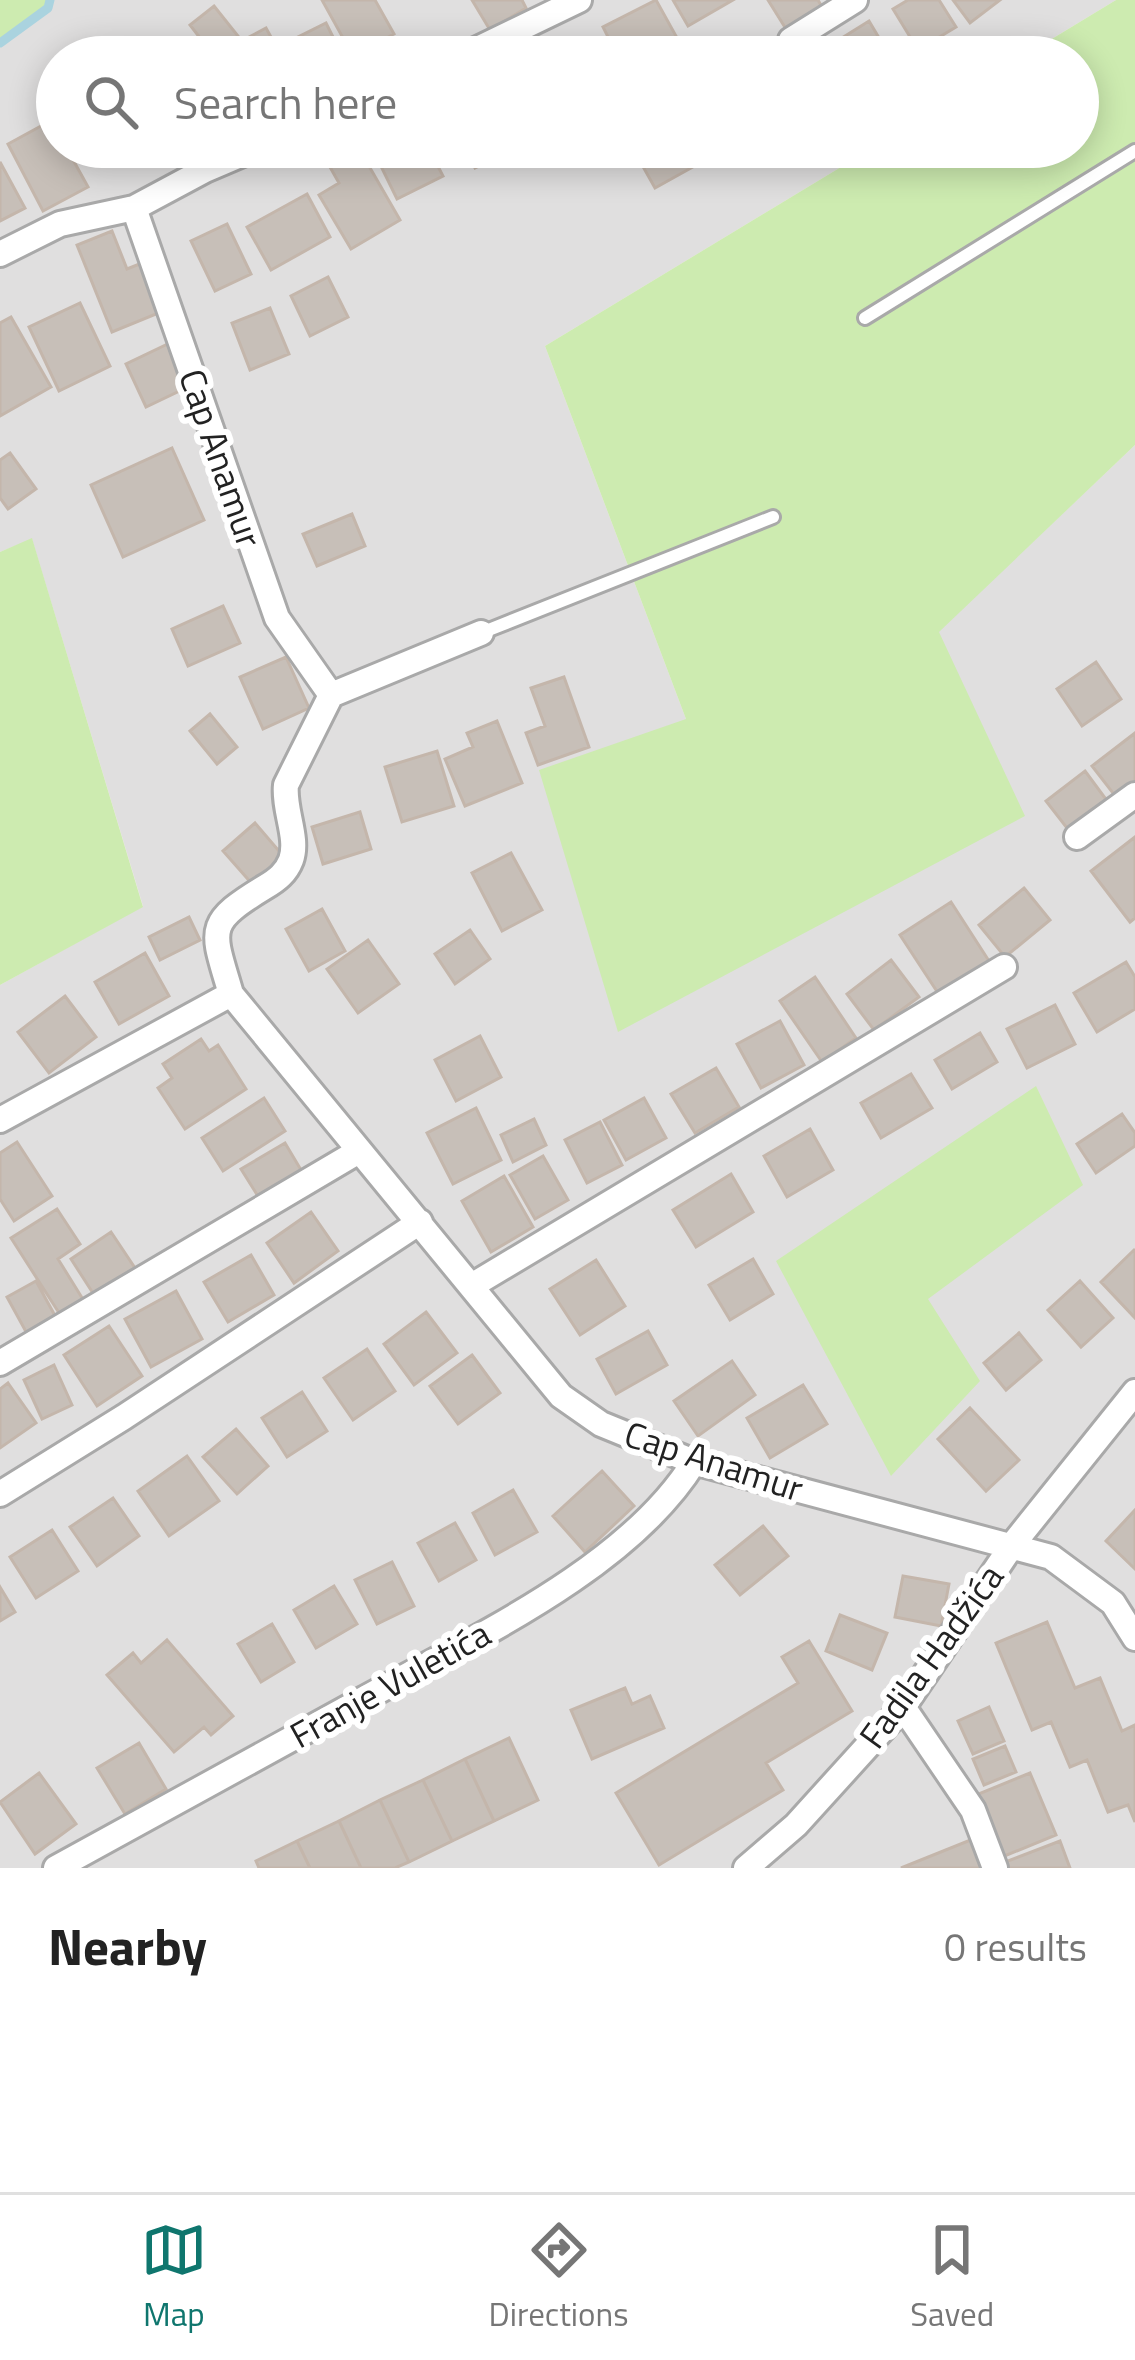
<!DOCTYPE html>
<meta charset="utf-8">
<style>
:root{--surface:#fff;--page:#f6f6f6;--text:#222;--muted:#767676;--line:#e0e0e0;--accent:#0f766e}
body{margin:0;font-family:"Titillium Web",sans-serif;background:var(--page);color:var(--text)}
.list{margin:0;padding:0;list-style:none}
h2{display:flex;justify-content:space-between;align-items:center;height:156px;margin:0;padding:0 48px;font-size:51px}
h2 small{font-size:39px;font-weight:400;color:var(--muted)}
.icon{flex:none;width:66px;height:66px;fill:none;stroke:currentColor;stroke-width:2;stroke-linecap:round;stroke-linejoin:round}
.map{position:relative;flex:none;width:1135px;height:1868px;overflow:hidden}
.search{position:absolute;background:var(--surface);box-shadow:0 6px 30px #0003;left:36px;right:36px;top:36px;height:132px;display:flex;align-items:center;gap:30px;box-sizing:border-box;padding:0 42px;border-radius:66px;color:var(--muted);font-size:45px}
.sheet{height:324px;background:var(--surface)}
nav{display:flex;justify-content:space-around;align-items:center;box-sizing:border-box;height:168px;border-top:3px solid var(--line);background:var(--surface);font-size:33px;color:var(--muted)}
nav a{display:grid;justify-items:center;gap:6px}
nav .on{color:var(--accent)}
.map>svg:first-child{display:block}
.residential{fill:#e0dfdf}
.grass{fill:#cdebb0}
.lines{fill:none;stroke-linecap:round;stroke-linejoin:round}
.stream{stroke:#aad3df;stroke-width:9}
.building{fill:#c7bfb8;stroke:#c4b6ab;stroke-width:3}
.service-casing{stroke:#a9a9a9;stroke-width:18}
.minor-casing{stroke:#a9a9a9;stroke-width:30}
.service{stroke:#fff;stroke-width:12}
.minor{stroke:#fff;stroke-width:24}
.labels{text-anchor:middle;stroke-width:12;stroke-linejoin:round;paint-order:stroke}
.street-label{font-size:36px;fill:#222;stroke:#fff}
</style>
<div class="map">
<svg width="1135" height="1868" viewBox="0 0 1135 1868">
<rect width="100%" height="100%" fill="#f2efe9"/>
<!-- residential -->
<path class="residential" d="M0 0H1116L1022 57H57V147H874L545 346 686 719 939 631 1135 445V1868H0V985L143 906 32 539 0 552Z"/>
<!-- grass -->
<path class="grass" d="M0 0H50L48 8 0 43Z
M1116 0H1135V445L939 632 1025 816 618 1032 539 770 686 719 545 346 874 147H1078V57H1022Z
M32 538 143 907 0 985V552Z
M1036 1086 1083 1185 928 1299 980 1381 891 1476 776 1261Z"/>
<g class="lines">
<!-- stream -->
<path class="stream" d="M0 43 48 8 50 0"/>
</g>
<!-- building -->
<path class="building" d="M322 0H375L394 34 353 56Z
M472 0H522L526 8 490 30Z
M656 0 676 36 635 57H618L603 27Z
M673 0H733L688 26Z
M768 0H818L822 7 786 29Z
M908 0H939L956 27 918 50 893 9Z
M953 0H1000L970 23Z
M214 6 238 36 214 56 190 25Z
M869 21 888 53 881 57H846L837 41Z
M326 23 343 57H293L286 43Z
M266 28 282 57H242L236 44Z
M52 120 57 129V147H66L88 187 43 211 8 144Z
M348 147H358L400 220 351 249 319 195 339 183 326 160Z
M379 147H428L443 176 397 199 373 150Z
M464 147H516L475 168Z
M632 147H703L709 158 655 188Z
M0 162 25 208 0 221Z
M307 194 330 237 271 270 247 227Z
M227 224 251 274 215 291 191 241Z
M112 231 127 269 147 261 166 310 112 332 77 245Z
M328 277 348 317 310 336 291 296Z
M80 303 110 366 59 391 29 327Z
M270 308 289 354 250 370 232 323Z
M11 317 51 387 0 416V323Z
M174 341 194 384 146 407 126 364Z
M172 448 204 520 123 557 91 485Z
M10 453 36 489 8 509 0 498V460Z
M352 514 365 546 317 566 303 534Z
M223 606 240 643 188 666 172 629Z
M286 657 309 708 263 729 240 677Z
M1096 662 1121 699 1082 726 1057 689Z
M564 677 589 747 538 765 526 733 545 726 531 688Z
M210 714 237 747 217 764 190 731Z
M497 721 522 783 465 806 445 759 473 747 467 733Z
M1135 733V782L1116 797 1092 766Z
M437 751 454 806 402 822 385 767Z
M1085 771 1108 802 1070 832 1046 801Z
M360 812 371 849 323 864 312 827Z
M255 823 285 858 254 886 223 851Z
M1135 837V918L1130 922 1091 871Z
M511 853 542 910 502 931 472 873Z
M1024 888 1050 920 1005 957 979 925Z
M951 902 989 961 938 993 900 935Z
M322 909 345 951 309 971 286 929Z
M189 917 200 940 160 960 149 937Z
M470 930 490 959 455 984 435 954Z
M368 940 399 984 358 1013 327 969Z
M145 953 169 996 119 1024 95 982Z
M891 960 919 997 874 1030 847 994Z
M1126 962 1135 977V1009L1097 1032 1074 993Z
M815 977 856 1038 822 1062 780 1001Z
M65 996 96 1037 49 1073 18 1032Z
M1055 1005 1075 1044 1027 1068 1007 1029Z
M780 1021 804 1065 761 1088 737 1044Z
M980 1033 997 1062 952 1089 935 1060Z
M480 1036 501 1077 456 1101 435 1060Z
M201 1039 209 1051 218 1045 246 1089 185 1129 158 1088 172 1078 163 1064Z
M716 1068 739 1107 695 1133 671 1094Z
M911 1074 932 1108 881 1138 861 1103Z
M264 1098 285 1131 223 1171 202 1138Z
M644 1098 666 1138 626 1160 604 1120Z
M476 1108 501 1160 453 1184 427 1133Z
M1122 1114 1135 1133V1146L1096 1173 1077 1144Z
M534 1119 546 1145 513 1162 501 1135Z
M600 1122 622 1165 587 1183 565 1140Z
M810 1129 833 1170 787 1197 764 1156Z
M17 1142 52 1196 14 1221 0 1199V1153Z
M285 1143 304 1175 261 1201 241 1169Z
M543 1156 568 1200 535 1219 510 1175Z
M731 1174 753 1212 696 1247 673 1210Z
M504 1176 533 1227 491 1252 462 1201Z
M57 1209 80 1244 58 1259 84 1301 61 1316 11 1238Z
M311 1212 338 1251 294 1283 267 1243Z
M111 1232 139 1274 98 1301 71 1259Z
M1134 1250 1135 1251V1318L1101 1282Z
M251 1255 274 1295 228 1322 204 1282Z
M753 1259 773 1294 730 1320 709 1285Z
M596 1260 625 1306 580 1335 550 1289Z
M36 1281 59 1323 30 1339 7 1297Z
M1080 1281 1113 1318 1081 1347 1048 1310Z
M176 1291 202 1339 151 1367 125 1319Z
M426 1312 457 1353 414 1385 384 1344Z
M109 1326 142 1376 97 1406 64 1355Z
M648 1331 667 1365 616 1394 597 1359Z
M1019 1333 1041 1360 1006 1390 984 1363Z
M367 1349 395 1391 353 1420 324 1378Z
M472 1355 500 1393 458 1424 430 1386Z
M732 1361 755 1395 698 1436 674 1401Z
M54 1365 72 1405 42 1419 24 1380Z
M8 1383 36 1423 0 1448V1389Z
M803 1385 827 1424 770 1458 747 1418Z
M302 1392 327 1431 287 1457 262 1418Z
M970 1408 1019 1460 986 1491 938 1439Z
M236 1429 268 1466 237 1494 203 1457Z
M187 1456 219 1501 169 1536 138 1491Z
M602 1471 634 1506 585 1552 553 1516Z
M513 1490 537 1532 495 1555 473 1513Z
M113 1498 139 1536 97 1566 70 1527Z
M1135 1510V1569L1106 1541Z
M455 1523 476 1560 439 1581 418 1543Z
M763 1526 788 1556 740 1595 715 1565Z
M52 1530 78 1571 36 1598 10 1557Z
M392 1562 414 1606 377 1624 355 1580Z
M903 1576 949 1584 941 1626 895 1617Z
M334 1586 357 1624 316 1648 294 1610Z
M0 1587 15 1612 0 1621Z
M840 1615 887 1633 872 1670 826 1651Z
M1047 1622 1075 1688 1100 1678 1122 1731 1135 1725V1822L1128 1805 1108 1812 1087 1760 1070 1767 1051 1722 1032 1730 996 1643Z
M272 1624 294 1662 261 1682 238 1644Z
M167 1640 233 1716 211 1735 204 1727 174 1752 107 1675 133 1653 141 1663Z
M809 1641 852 1711 766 1763 783 1790 659 1865 616 1793 798 1683 782 1657Z
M625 1688 632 1704 650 1696 664 1728 592 1759 571 1710Z
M989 1707 1004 1741 973 1754 958 1721Z
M509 1738 538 1800 494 1821 465 1759Z
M139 1743 166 1789 125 1814 97 1768Z
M1005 1746 1016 1772 984 1785 973 1759Z
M465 1759 494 1821 452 1841 423 1780Z
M39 1773 76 1824 35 1854 0 1802Z
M1030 1773 1056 1835 1002 1857 976 1795Z
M423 1780 452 1841 409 1862 380 1800Z
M380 1800 409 1862 395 1868H361L339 1821Z
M339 1821 361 1868H310L297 1841Z
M978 1837 991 1868H901Z
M297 1841 310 1868H259L256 1861Z
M1060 1841 1070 1868H1002L1000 1864Z"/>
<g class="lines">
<defs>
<path id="service" d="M865 318 1135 151
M481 633 773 517"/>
<path id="minor" d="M791 40 855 0
M461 57 579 0
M134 208 277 618 331 695
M0 254 60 224 134 208 205 170 259 147
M481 633 331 695 286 785C283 809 299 838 291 860 286 873 277 880 265 887 204 924 212 929 231 994L561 1396 601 1424 694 1462 1051 1557 1113 1603 1135 1638
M1077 837 1135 795
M0 1120 231 994
M473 1285 1004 967
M0 1363 359 1151
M0 1494 124 1417 420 1222
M903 1707 973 1810 995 1868
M56 1868C158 1812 260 1756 362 1700 470 1640 628 1569 694 1462
M746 1868 796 1825 903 1707 1013 1544 1135 1392"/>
</defs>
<!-- service casing -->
<use href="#service" class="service-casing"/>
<!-- minor casing -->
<use href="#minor" class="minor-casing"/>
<!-- service -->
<use href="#service" class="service"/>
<!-- minor -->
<use href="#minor" class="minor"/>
</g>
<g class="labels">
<!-- street labels -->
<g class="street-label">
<text transform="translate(221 458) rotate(71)" y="13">Cap Anamur</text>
<text transform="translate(714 1461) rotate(18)" y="13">Cap Anamur</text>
<text transform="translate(931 1656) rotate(-54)" y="13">Fadila Hadžića</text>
<text transform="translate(390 1684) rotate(-29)" y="13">Franje Vuletića</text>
</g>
</g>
</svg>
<div class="search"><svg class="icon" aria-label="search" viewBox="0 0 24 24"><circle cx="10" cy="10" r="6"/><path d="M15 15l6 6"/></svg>Search here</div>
</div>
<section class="sheet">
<h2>Nearby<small>0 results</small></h2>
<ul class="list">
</ul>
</section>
<nav>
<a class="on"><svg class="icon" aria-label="map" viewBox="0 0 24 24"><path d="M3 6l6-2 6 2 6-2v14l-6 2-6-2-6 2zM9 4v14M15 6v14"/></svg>Map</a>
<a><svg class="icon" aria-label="directions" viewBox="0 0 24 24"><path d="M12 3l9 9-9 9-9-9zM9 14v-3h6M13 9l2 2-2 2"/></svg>Directions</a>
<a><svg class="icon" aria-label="saved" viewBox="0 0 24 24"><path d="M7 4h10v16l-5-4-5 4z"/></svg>Saved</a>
</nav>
